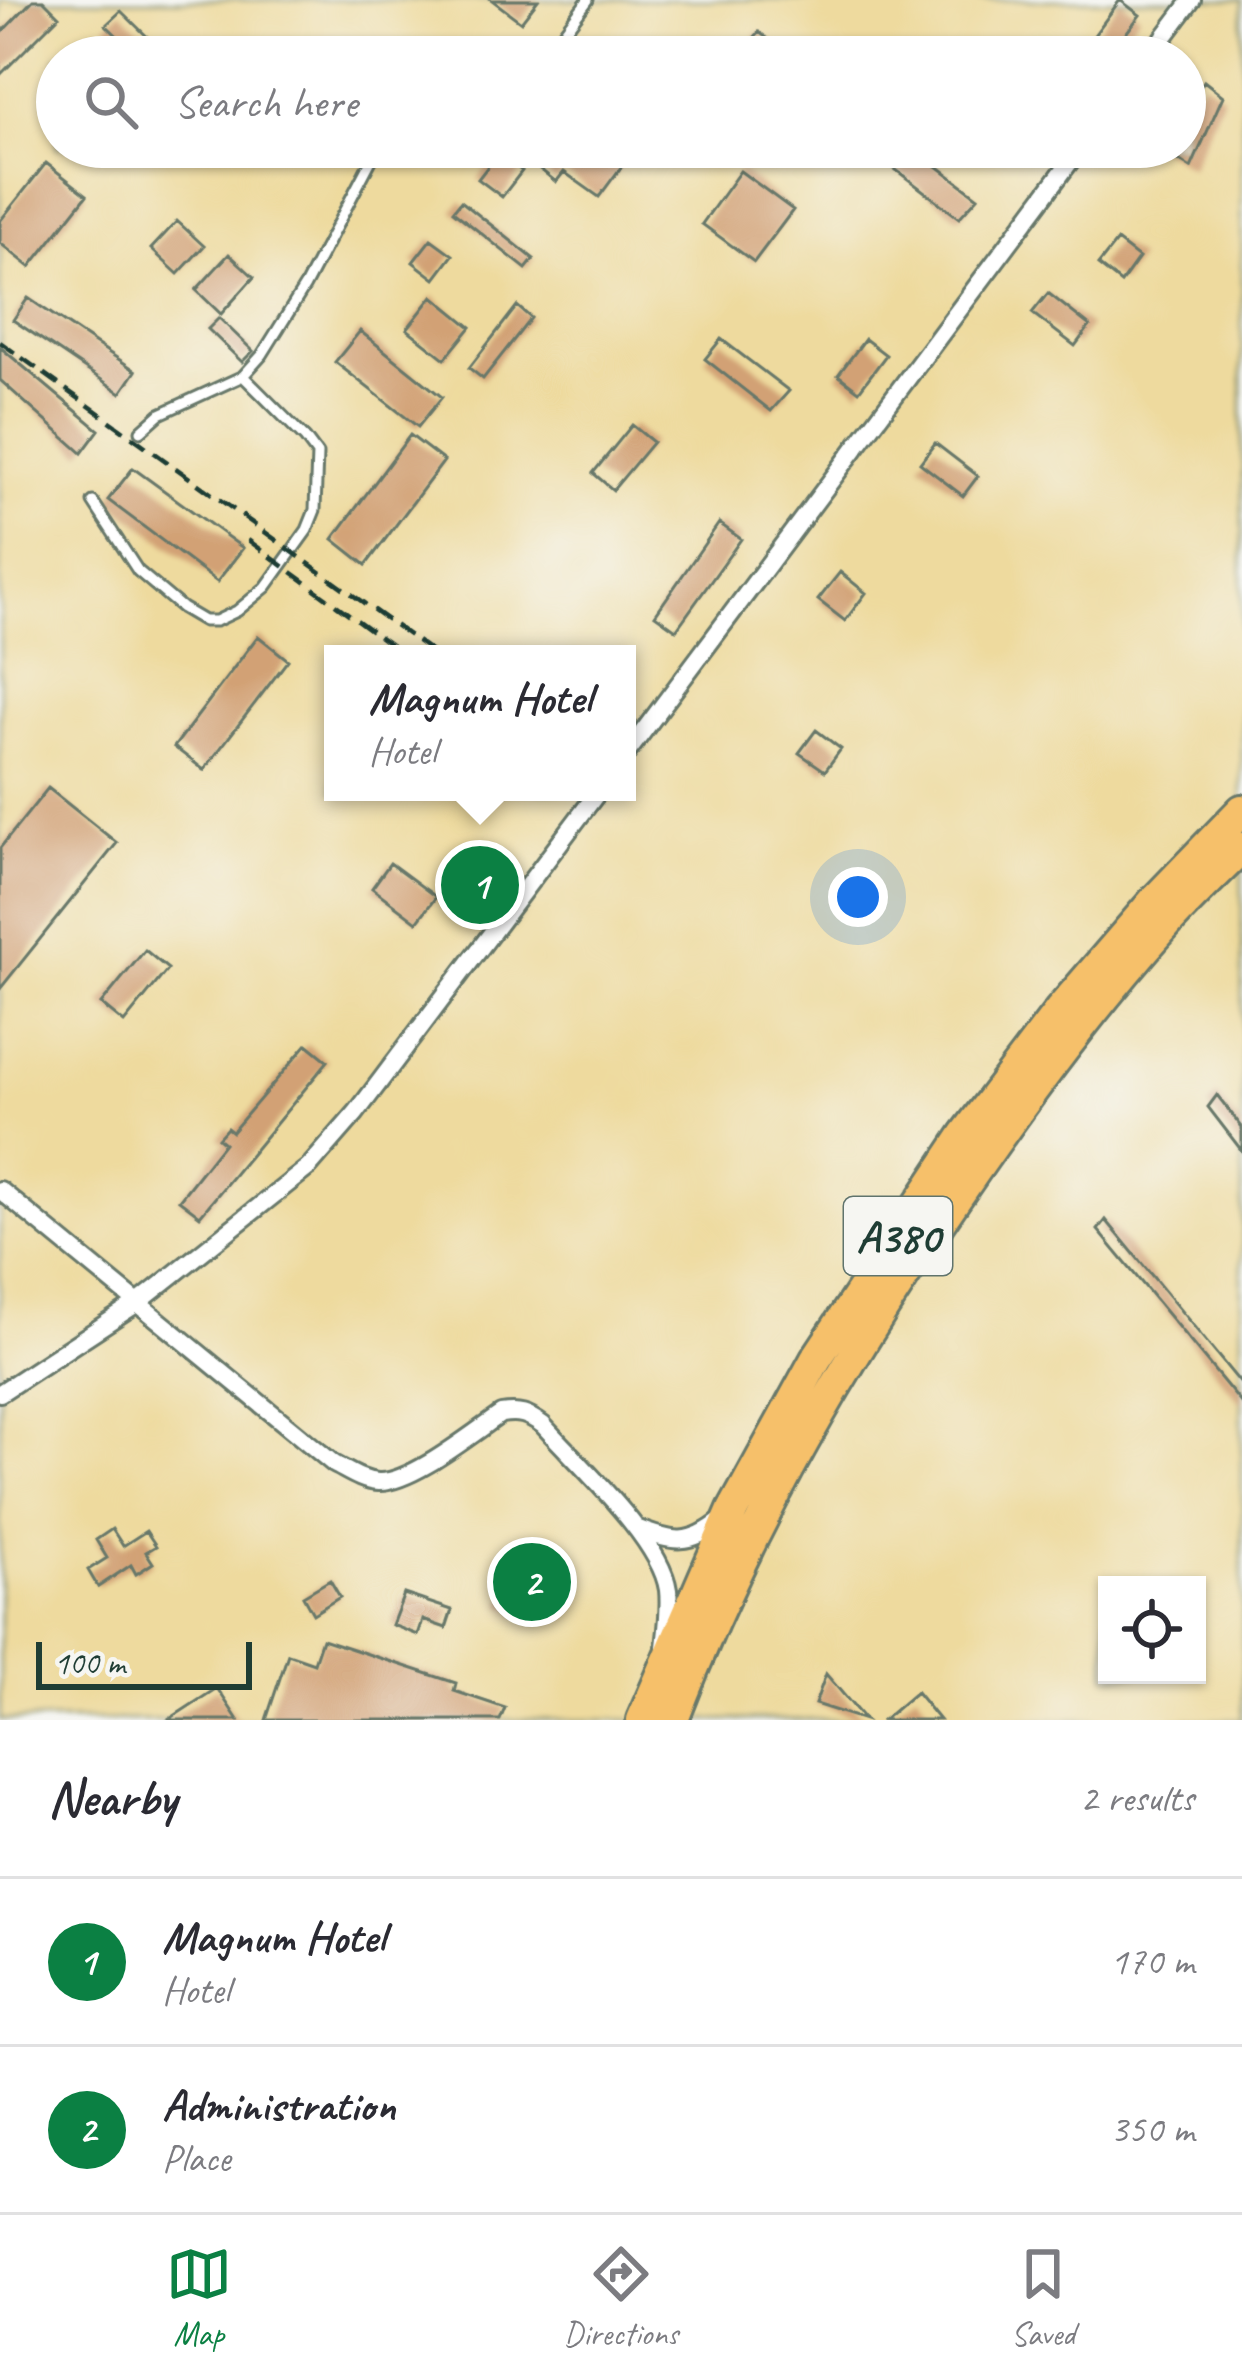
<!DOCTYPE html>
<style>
:root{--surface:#fff;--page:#f7f7f7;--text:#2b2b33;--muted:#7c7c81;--line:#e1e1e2;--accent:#0b8043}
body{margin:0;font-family:Caveat,sans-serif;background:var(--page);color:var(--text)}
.controls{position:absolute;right:36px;bottom:36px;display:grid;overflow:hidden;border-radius:0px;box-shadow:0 3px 9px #0004}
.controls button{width:108px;height:108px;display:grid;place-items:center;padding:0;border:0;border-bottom:3px solid var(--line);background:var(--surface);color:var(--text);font:60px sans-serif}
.scale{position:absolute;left:36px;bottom:30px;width:216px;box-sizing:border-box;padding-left:12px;border:6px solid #1f3d34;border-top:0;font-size:33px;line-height:42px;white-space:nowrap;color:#1f3d34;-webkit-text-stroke:9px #f6f6f2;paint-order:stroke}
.you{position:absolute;left:858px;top:897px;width:42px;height:42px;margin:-30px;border:9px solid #fff;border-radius:50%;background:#1a73e8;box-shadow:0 0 0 18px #1a73e833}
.badge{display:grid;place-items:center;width:78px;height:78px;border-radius:50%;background:var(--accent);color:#fff;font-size:39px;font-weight:700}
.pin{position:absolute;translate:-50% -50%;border:6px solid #fff;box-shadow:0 3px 12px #0006}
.popup{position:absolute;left:324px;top:645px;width:312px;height:156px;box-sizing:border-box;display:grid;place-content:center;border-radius:0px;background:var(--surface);filter:drop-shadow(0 3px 9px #0005);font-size:39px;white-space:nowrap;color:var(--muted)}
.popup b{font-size:45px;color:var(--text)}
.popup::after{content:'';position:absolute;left:50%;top:100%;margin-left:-24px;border:24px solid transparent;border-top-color:var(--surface)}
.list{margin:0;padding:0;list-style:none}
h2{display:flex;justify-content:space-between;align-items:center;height:156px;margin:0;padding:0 48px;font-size:51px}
h2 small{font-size:39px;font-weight:400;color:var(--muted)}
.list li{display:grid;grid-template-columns:78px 1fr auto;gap:36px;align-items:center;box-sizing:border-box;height:168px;padding:0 48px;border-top:3px solid var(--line)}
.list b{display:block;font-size:45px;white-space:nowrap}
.list p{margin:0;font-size:39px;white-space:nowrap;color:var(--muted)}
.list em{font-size:39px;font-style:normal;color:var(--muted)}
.icon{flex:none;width:66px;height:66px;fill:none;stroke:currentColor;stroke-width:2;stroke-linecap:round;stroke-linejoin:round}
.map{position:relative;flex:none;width:1242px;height:1720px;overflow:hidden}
.search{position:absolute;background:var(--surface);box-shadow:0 3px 9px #0004;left:36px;right:36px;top:36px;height:132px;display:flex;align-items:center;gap:30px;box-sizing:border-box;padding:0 42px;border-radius:66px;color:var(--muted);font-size:45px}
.sheet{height:492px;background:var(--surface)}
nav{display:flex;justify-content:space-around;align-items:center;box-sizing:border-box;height:168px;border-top:3px solid var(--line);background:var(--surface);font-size:33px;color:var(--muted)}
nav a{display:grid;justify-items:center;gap:6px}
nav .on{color:var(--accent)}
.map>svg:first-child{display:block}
.sand{fill:#eeda9e;stroke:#868c69;stroke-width:3;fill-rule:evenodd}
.building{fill:#d2a174}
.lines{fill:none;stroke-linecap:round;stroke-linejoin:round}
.lane-casing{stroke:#68786a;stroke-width:15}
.street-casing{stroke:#68786a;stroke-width:22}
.highway-casing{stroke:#68786a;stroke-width:36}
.lane{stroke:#fff;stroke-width:9}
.street{stroke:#fff;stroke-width:16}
.highway{stroke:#f6c06b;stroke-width:30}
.rail{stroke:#1f3d34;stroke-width:4.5;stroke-dasharray:18 9;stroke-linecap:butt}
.labels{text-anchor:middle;stroke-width:9;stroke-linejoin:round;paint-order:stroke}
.shield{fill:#f6f6f2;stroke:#60746d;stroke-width:3}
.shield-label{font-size:45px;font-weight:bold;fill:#1f3d34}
</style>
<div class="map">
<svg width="1242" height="1720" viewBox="0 0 1242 1720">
<rect width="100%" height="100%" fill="#f6f6f2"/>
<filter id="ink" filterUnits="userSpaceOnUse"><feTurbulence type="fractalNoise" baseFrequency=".00833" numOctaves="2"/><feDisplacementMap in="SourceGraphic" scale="24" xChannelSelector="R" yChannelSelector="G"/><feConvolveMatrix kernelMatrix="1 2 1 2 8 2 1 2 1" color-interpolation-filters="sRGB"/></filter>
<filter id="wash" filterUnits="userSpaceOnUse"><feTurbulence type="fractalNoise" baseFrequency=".004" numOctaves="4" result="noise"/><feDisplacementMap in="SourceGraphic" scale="48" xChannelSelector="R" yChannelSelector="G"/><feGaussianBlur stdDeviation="2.7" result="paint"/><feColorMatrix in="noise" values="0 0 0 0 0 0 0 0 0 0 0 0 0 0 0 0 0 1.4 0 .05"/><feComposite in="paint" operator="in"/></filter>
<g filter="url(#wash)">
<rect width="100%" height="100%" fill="#f1e6cf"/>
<!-- sand -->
<path class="sand" d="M0 0H1242V1720H0ZM57 57H1185V147H57ZM333 654H627V792H333ZM1107 1585H1197V1675H1107Z"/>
<g id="blocks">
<!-- building -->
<path class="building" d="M33 0H43L59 16 0 75V34Z
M492 0H538L521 22Z
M1120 0 1140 15 1108 57H1078Z
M121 11 168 57H139L106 25Z
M759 32 792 57H738Z
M1204 81 1223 96 1191 168 1158 147H1185V109Z
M537 147H636L599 197 564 172 556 182 536 166 546 154Z
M866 147H912L978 197 959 218Z
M498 153 522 171 502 197 478 179Z
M46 163 87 195 30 267 0 243V221Z
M740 171 793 210 754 262 702 224Z
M461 201 534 259 526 269 453 211Z
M177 221 204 246 178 274 151 249Z
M431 239 453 255 435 279 413 262Z
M1117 241 1139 258 1121 283 1098 265Z
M229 254 254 277 221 314 196 290Z
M1048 293 1090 326 1075 346 1032 313Z
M433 296 471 327 445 359 407 329Z
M28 298 136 371 121 393 13 320Z
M517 306 531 318 483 379 469 368Z
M219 318 253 351 242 362 208 329Z
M360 331 442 397 418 427 335 362Z
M721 339 789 391 771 411 705 359Z
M865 339 886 355 859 391 838 375Z
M0 347 99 430 82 453 0 380Z
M632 425 653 442 613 490 593 473Z
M410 435 444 461 366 565 333 539Z
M935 443 978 476 963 496 920 463Z
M133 468 243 548 217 582 108 500Z
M719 523 741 539 676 630 655 615Z
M840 572 866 593 845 621 818 600Z
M258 636 288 660 204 770 174 747Z
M816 730 841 749 825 771 799 753Z
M48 788 117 843 0 989V848Z
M472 850 500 870 475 904 447 885Z
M390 863 436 897 417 922 372 888Z
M145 950 168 969 124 1023 101 1004Z
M307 1044 328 1061 200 1216 179 1200 224 1143 218 1138 227 1128 232 1132Z
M1217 1095 1242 1127V1151L1208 1107Z
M1106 1220 1242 1385V1404L1098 1230Z
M112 1529 123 1546 146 1531 156 1546 146 1552 153 1563 136 1574 131 1565 98 1587 88 1570 107 1558 96 1540Z
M523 1545 561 1557 540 1619 502 1606Z
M330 1580 340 1597 313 1614 303 1596Z
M404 1594 452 1610 446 1628 423 1620 418 1635 392 1625Z
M322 1639 456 1683 454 1691 505 1708 500 1720H266L288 1654 314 1663Z
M826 1674 865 1720 815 1704Z
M217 1688 238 1720H168Z
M916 1692 939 1720H883Z"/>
</g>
</g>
<g filter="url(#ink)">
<use href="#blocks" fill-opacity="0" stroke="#68786a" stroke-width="3"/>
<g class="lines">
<defs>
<path id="lane" d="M545 57 588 0
M141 431 160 414 243 376 262 355 305 286 378 147
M93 502 138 571 182 608 204 621H216L237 611 266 587 307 530 315 510 317 454 305 438 243 376"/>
<path id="street" d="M1149 57 1192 0
M627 753 1081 147
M0 1190 334 1464C348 1471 362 1481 378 1482 410 1484 473 1433 501 1414 519 1411 528 1414 543 1425 578 1464 661 1540 668 1590 670 1608 667 1630 665 1647
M0 1393 139 1302 309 1167 356 1113 598 792
M636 1528C673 1543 690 1546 722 1520"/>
<path id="highway" d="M642 1720 733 1510 816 1359 965 1135 1060 1010 1153 902 1242 810
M673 1720C739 1545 830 1386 934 1231 1005 1125 1080 1021 1165 926 1189 899 1216 874 1242 848"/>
</defs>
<!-- lane casing -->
<use href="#lane" class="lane-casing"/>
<!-- street casing -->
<use href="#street" class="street-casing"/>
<!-- highway casing -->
<use href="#highway" class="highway-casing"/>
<!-- lane -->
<use href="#lane" class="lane"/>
<!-- street -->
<use href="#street" class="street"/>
<!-- highway -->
<use href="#highway" class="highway"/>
<!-- rail -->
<path class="rail" d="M0 342 435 654
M248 540 403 654"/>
</g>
</g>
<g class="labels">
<!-- shield labels -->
<rect class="shield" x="844" y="1197" width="108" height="78" rx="9"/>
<g class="shield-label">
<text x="898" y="1252">A380</text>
</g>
</g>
</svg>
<div class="controls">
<button><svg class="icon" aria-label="locate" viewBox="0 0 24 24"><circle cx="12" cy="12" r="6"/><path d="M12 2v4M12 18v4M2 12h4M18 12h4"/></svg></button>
</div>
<div class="scale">100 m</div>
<div class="you"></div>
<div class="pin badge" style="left:480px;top:885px">1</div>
<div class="popup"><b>Magnum Hotel</b>Hotel</div>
<div class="pin badge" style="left:532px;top:1582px">2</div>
<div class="search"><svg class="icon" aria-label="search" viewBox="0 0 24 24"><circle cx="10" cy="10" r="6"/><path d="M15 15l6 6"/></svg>Search here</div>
</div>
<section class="sheet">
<h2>Nearby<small>2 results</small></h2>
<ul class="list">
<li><span class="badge">1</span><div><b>Magnum Hotel</b><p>Hotel</p></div><em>170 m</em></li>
<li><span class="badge">2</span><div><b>Administration</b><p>Place</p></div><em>350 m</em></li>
</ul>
</section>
<nav>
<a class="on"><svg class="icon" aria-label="map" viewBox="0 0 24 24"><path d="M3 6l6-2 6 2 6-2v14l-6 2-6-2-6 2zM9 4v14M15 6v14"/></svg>Map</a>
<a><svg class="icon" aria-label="directions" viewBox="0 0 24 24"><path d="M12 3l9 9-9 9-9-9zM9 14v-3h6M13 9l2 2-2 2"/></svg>Directions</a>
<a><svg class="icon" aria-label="saved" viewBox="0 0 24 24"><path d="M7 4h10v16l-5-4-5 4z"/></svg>Saved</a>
</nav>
